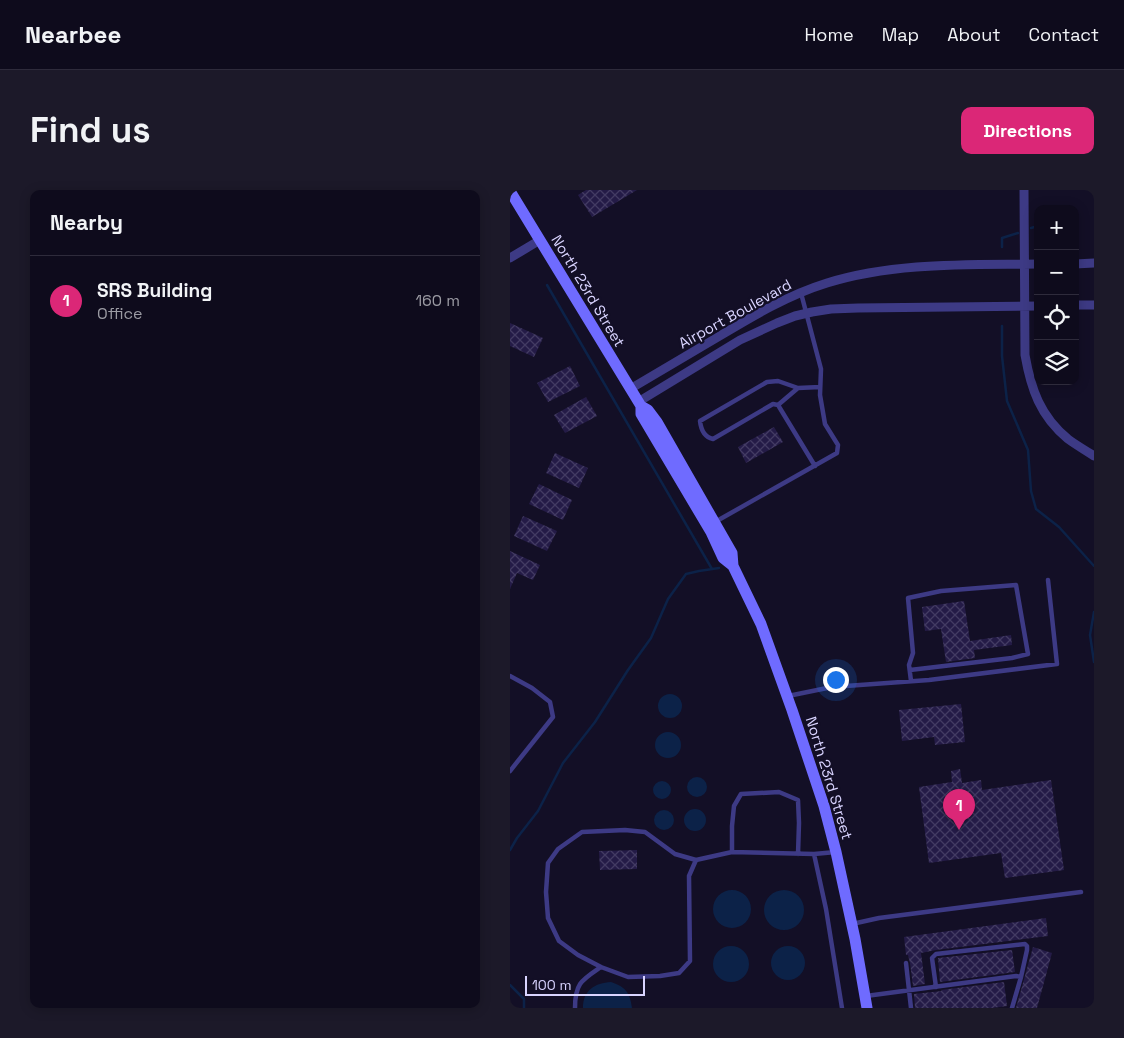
<!DOCTYPE html>
<meta charset="utf-8">
<style>
:root{--surface:#0e0b1c;--page:#1c1929;--text:#f1f3f6;--muted:#9b9ba3;--line:#2e2b3b;--accent:#db2777}
body{margin:0;font-family:"Space Grotesk",sans-serif;background:var(--page);color:var(--text)}
.controls{position:absolute;right:15px;top:15px;display:grid;overflow:hidden;border-radius:10px;box-shadow:0 2px 12px #0003}
.controls button{width:45px;height:45px;display:grid;place-items:center;padding:0;border:0;border-bottom:1px solid var(--line);background:var(--surface);color:var(--text);font:25px sans-serif}
.scale{position:absolute;left:15px;bottom:12px;width:120px;box-sizing:border-box;padding-left:5px;border:2px solid #d9d4ff;border-top:0;font-size:14px;line-height:18px;white-space:nowrap;color:#d9d4ff;-webkit-text-stroke:4px #130f26;paint-order:stroke}
.you{position:absolute;left:325px;top:489px;width:18px;height:18px;margin:-12px;border:4px solid #fff;border-radius:50%;background:#1a73e8;box-shadow:0 0 0 8px #1a73e833}
.badge{display:grid;place-items:center;width:32px;height:32px;border-radius:50%;background:var(--accent);color:#fff;font-size:16px;font-weight:700}
.pin{position:absolute;translate:-50% -41px;filter:drop-shadow(0 1px 2px #0008)}
.pin::after{content:'';position:absolute;top:26px;width:18px;height:15px;background:inherit;clip-path:polygon(0 0,100% 0,50% 100%)}
.list{margin:0;padding:0;list-style:none}
h2{display:flex;justify-content:space-between;align-items:center;height:65px;margin:0;padding:0 20px;font-size:21px}
h2 small{font-size:16px;font-weight:400;color:var(--muted)}
.list li{display:grid;grid-template-columns:32px 1fr auto;gap:15px;align-items:center;box-sizing:border-box;height:90px;padding:0 20px;border-top:1px solid var(--line)}
.list b{display:block;font-size:19px;white-space:nowrap}
.list p{margin:0;font-size:16px;white-space:nowrap;color:var(--muted)}
.list em{font-size:16px;font-style:normal;color:var(--muted)}
.icon{flex:none;width:28px;height:28px;fill:none;stroke:currentColor;stroke-width:2;stroke-linecap:round;stroke-linejoin:round}
.map{position:relative;flex:none;width:584px;height:818px;overflow:hidden;border-radius:10px}
header{display:flex;align-items:center;gap:30px;box-sizing:border-box;height:70px;padding:0 25px;background:var(--surface);border-bottom:1px solid var(--line)}
header strong{font-size:24px}
nav{display:flex;gap:28px;margin-inline-start:auto;font-size:18px}
.intro{display:flex;align-items:center;justify-content:space-between;box-sizing:border-box;height:120px;padding:0 30px}
h1{margin:0;font-size:35px}
.button{padding:12px 22px;border-radius:10px;background:var(--accent);color:#fff;font-size:18px;font-weight:700}
main{display:flex;gap:30px;padding:0 30px}
aside{flex:1;background:var(--surface);border-radius:10px;box-shadow:0 2px 12px #0003}
.map>svg:first-child{display:block}
.water{fill:#0c2248}
.lines{fill:none;stroke-linecap:round;stroke-linejoin:round}
.stream{stroke:#0c2248;stroke-width:2.5}
.building{fill:url(#building-cross-hatch)}
.service{stroke:#3d3a85;stroke-width:4.5}
.minor{stroke:#3d3a85;stroke-width:9}
.secondary{stroke:#6f6bff;stroke-width:11}
.labels{text-anchor:middle;stroke-width:4.5;stroke-linejoin:round;paint-order:stroke}
.street-label{font-size:15px;fill:#d9d4ff;stroke:#130f26}
</style>
<header>
<strong>Nearbee</strong>
<nav><a>Home</a><a>Map</a><a>About</a><a>Contact</a></nav>
</header>
<div class="intro"><h1>Find us</h1><a class="button">Directions</a></div>
<main>
<aside>
<h2>Nearby<small></small></h2>
<ul class="list">
<li><span class="badge">1</span><div><b>SRS Building</b><p>Office</p></div><em>160 m</em></li>
</ul>
</aside>
<div class="map">
<svg width="584" height="818" viewBox="0 0 584 818">
<defs>
<pattern id="building-cross-hatch" width="8" height="8" patternUnits="userSpaceOnUse" patternTransform="scale(1.25)"><rect width="8" height="8" fill="#241b47"/><path d="M0 0l8 8M0 8l8-8" fill="none" stroke="#433b63"/></pattern>
</defs>
<rect width="100%" height="100%" fill="#130f26"/>
<!-- water -->
<path class="water" d="M148 516a12 12 0 1 1 24 0a12 12 0 1 1-24 0Z
M145 555a13 13 0 1 1 26 0a13 13 0 1 1-26 0Z
M177 597a10 10 0 1 1 20 0a10 10 0 1 1-20 0Z
M143 600a9 9 0 1 1 18 0a9 9 0 1 1-18 0Z
M174 630a11 11 0 1 1 22 0a11 11 0 1 1-22 0Z
M144 630a10 10 0 1 1 20 0a10 10 0 1 1-20 0Z
M254 720a20 20 0 1 1 40 0a20 20 0 1 1-40 0Z
M203 719a19 19 0 1 1 38 0a19 19 0 1 1-38 0Z
M261 773a17 17 0 1 1 34 0a17 17 0 1 1-34 0Z
M203 774a18 18 0 1 1 36 0a18 18 0 1 1-36 0Z
M101 792C116 797 120 803 122 818H73C73 800 85 793 101 792Z"/>
<g class="lines">
<!-- stream -->
<path class="stream" d="M521 38 528 36
M492 57V48L508 43
M37 95 202 379
M492 136V166L497 211 518 260 521 301 526 319 549 337 584 376
M584 422 580 445 584 472
M0 660 7 648 28 621 53 573 85 532 118 480 141 448 158 409 176 384 189 381 209 378
M0 795 14 809V818"/>
</g>
<!-- building -->
<path class="building" d="M76 0H127L82 27 68 5Z
M0 133 33 148 24 167 0 156Z
M60 176 70 196 38 212 27 193Z
M76 207 87 226 55 243 44 225Z
M264 237 273 252 236 273 228 257Z
M45 263 78 278 69 298 36 283Z
M29 294 62 310 53 330 19 314Z
M13 326 47 341 37 361 4 346Z
M0 361 30 375 23 390 7 383 0 399Z
M454 411 460 451 501 445 502 455 464 460 465 468 436 472 431 439 415 441 412 417Z
M451 514 455 552 425 555 424 547 392 551 389 520Z
M450 579 452 593 471 590 472 600 541 590 554 680 495 688 491 663 419 673 409 597 442 592 441 581Z
M127 660V679L90 680 89 661Z
M536 728 538 746 426 760 411 763 415 794 403 796 400 773 398 765H396L394 747Z
M523 757 542 763 527 818H506Z
M502 760 505 782 430 792 428 768Z
M494 792 497 816 482 818H405L404 804 432 801 431 800Z"/>
<g class="lines">
<!-- service -->
<path class="service" d="M268 215 263 214 203 249C194 247 191 240 190 231L257 192 268 191 288 198
M305 276 268 215 288 198 310 197
M205 332 327 263 328 255 315 234 310 205 311 179 291 103
M400 480 502 468 518 464 506 395 431 401 398 408 403 463 399 475 401 491
M0 486 22 498 40 512 43 527 0 581
M278 506 322 497 419 490 547 474 538 390
M222 662V636L224 616 231 604 269 602 288 610 289 633 288 664
M304 664 316 719 332 818
M186 670 179 686 180 771 169 783 150 786 118 787 91 777 68 765 49 751 38 728 36 702 38 673 48 659 72 642 115 640 135 642 165 664 186 670 222 662 304 664 326 662
M342 734 369 728 571 702
M396 773 401 818
M426 797 422 768 426 764 515 754 517 756V760L511 787 502 818
M356 806 506 786 511 787
M65 818C65 793 72 790 91 777"/>
<!-- minor -->
<path class="minor" d="M514 0 515 165C521 199 530 226 558 249 566 255 575 260 584 266
M0 68 30 50
M565 74 584 73
M565 115H584
M120 199C150 181 179 164 208 147 243 126 278 105 317 93 385 72 458 75 528 74
M128 212 230 150 267 133 285 126 302 122 321 119 348 118 528 116"/>
<!-- secondary -->
<path class="secondary" d="M0 1 131 216V224L201 342 213 368 223 376
M131 216 138 220 147 232 222 363 223 376 251 434 282 520 314 616 326 662 345 749 357 818"/>
</g>
<g class="labels">
<!-- street labels -->
<g class="street-label">
<text transform="translate(78 101) rotate(59)" y="5">North 23rd Street</text>
<text transform="translate(225 124) rotate(-29)" y="5">Airport Boulevard</text>
<text transform="translate(319 588) rotate(73)" y="5">North 23rd Street</text>
</g>
</g>
</svg>
<div class="controls">
<button>+</button>
<button>−</button>
<button><svg class="icon" aria-label="locate" viewBox="0 0 24 24"><circle cx="12" cy="12" r="6"/><path d="M12 2v4M12 18v4M2 12h4M18 12h4"/></svg></button>
<button><svg class="icon" aria-label="layers" viewBox="0 0 24 24"><path d="M12 4l9 5-9 5-9-5zM3 14l9 5 9-5"/></svg></button>
</div>
<div class="scale">100 m</div>
<div class="you"></div>
<div class="pin badge" style="left:449px;top:640px">1</div>
</div>
</main>
